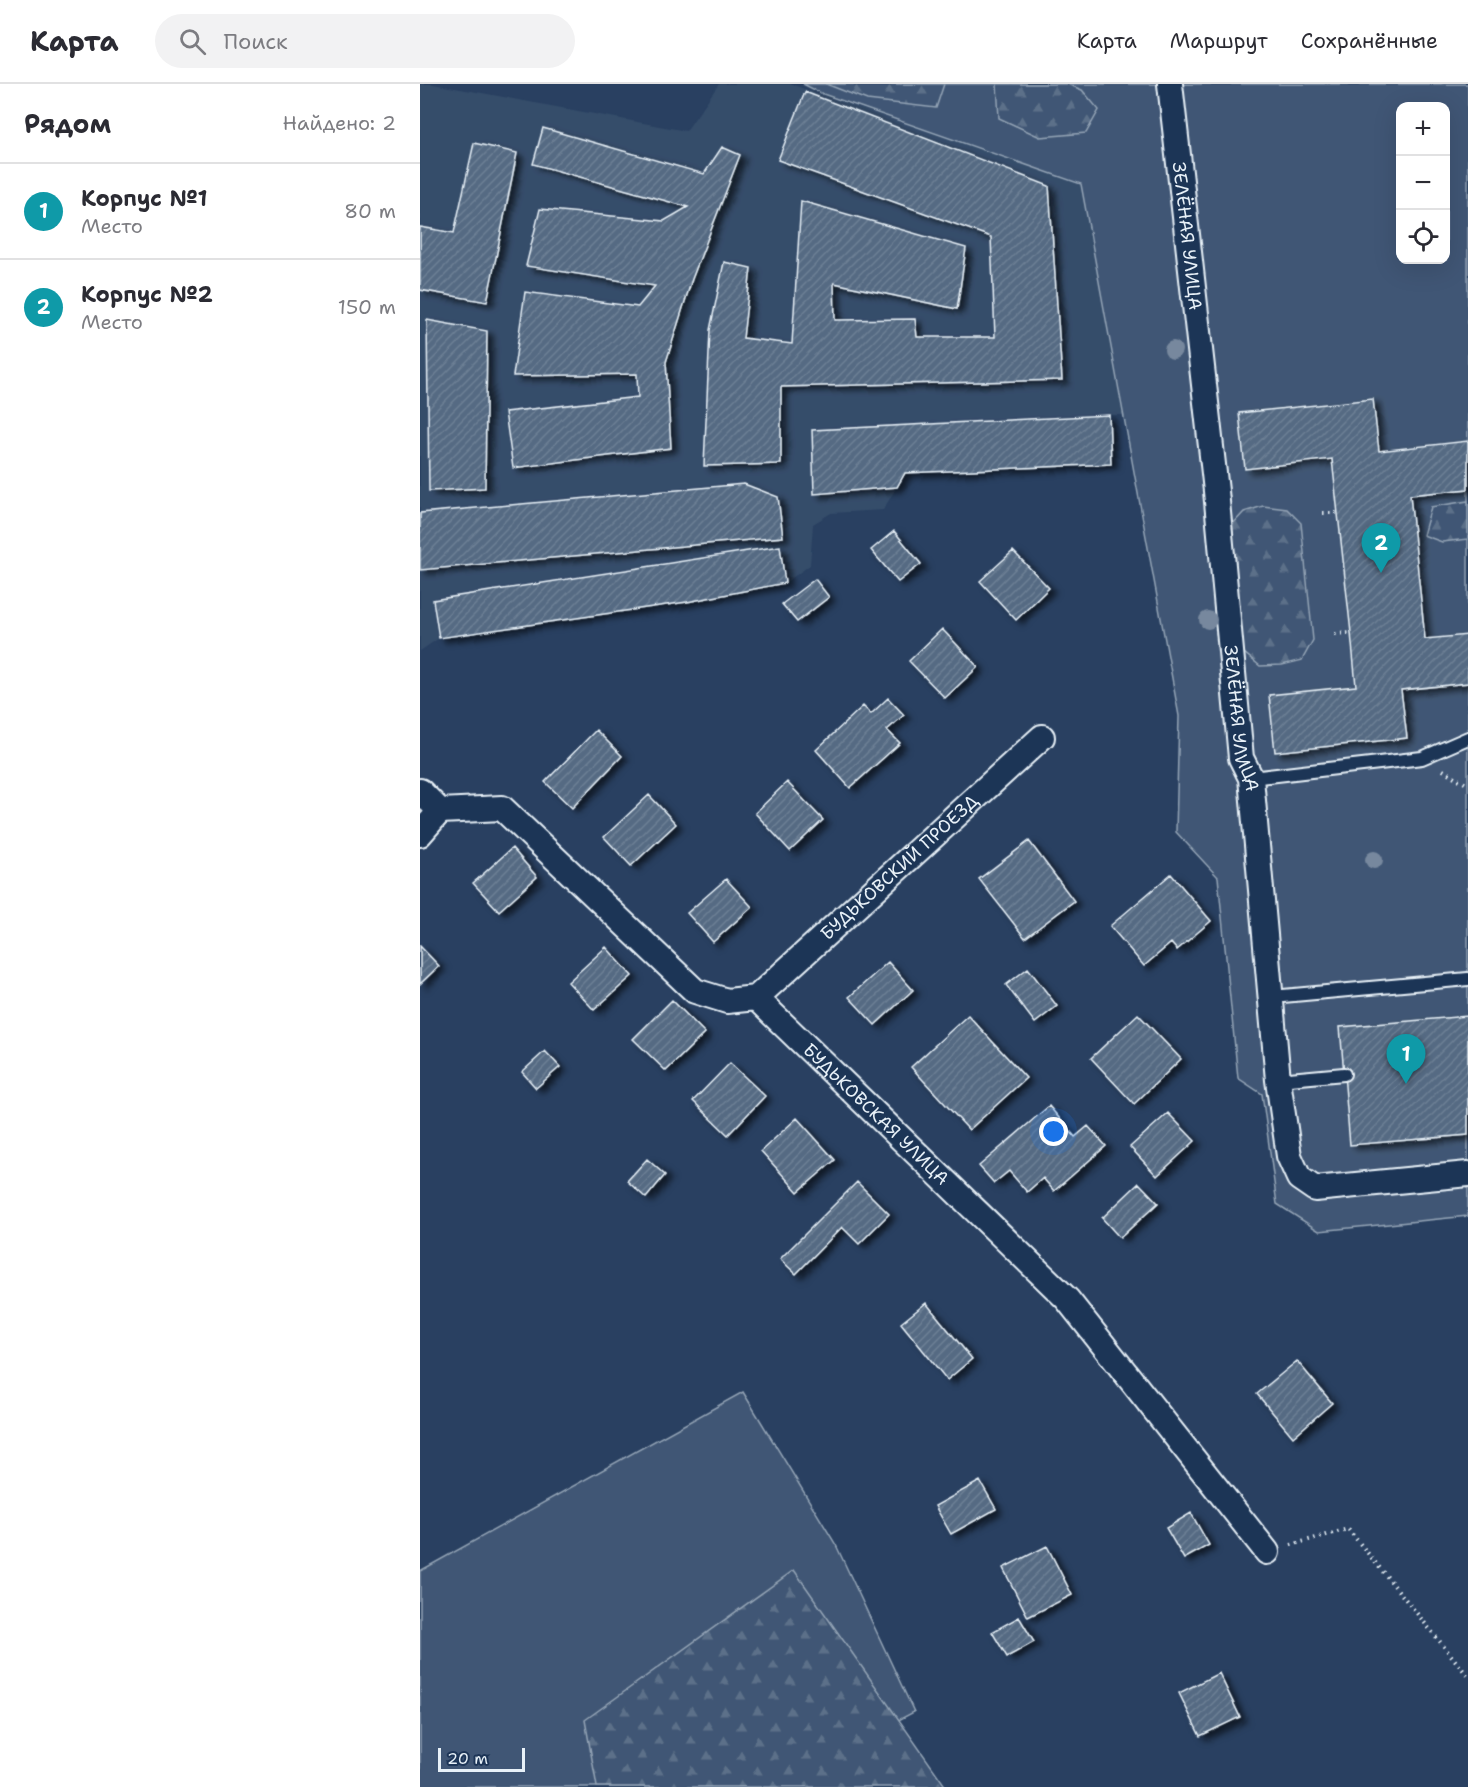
<!DOCTYPE html>
<html lang="ru">
<meta charset="utf-8">
<style>
:root{--surface:#fff;--page:#f2f2f3;--text:#2b2b33;--muted:#7c7c81;--line:#e1e1e2;--accent:#8a5d65}
body{margin:0;font-family:"Shantell Sans",sans-serif;background:var(--page);color:var(--text)}
.controls{position:absolute;right:18px;top:18px;display:grid;overflow:hidden;border-radius:12px;box-shadow:0 6px 24px #0002}
.controls button{width:54px;height:54px;display:grid;place-items:center;padding:0;border:0;border-bottom:2px solid var(--line);background:var(--surface);color:var(--text);font:30px sans-serif}
.scale{position:absolute;left:18px;bottom:15px;width:87px;box-sizing:border-box;padding-left:6px;border:3px solid #e8f1f8;border-top:0;font-size:16px;line-height:21px;white-space:nowrap;color:#e8f1f8;-webkit-text-stroke:4px #1d3557;paint-order:stroke}
.you{position:absolute;left:634px;top:1048px;width:21px;height:21px;margin:-15px;border:4px solid #fff;border-radius:50%;background:#1a73e8;box-shadow:0 0 0 9px #1a73e833}
.badge{display:grid;place-items:center;width:39px;height:39px;border-radius:50%;background:var(--accent);color:#fff;font-size:20px;font-weight:700}
.pin{position:absolute;translate:-50% -50px;filter:drop-shadow(0 2px 3px #0008)}
.pin::after{content:'';position:absolute;top:32px;width:21px;height:18px;background:inherit;clip-path:polygon(0 0,100% 0,50% 100%)}
.list{margin:0;padding:0;list-style:none}
h2{display:flex;justify-content:space-between;align-items:center;height:78px;margin:0;padding:0 24px;font-size:26px}
h2 small{font-size:20px;font-weight:400;color:var(--muted)}
.list li{display:grid;grid-template-columns:39px 1fr auto;gap:18px;align-items:center;box-sizing:border-box;height:96px;padding:0 24px;border-top:2px solid var(--line)}
.list b{display:block;font-size:22px;white-space:nowrap}
.list p{margin:0;font-size:20px;white-space:nowrap;color:var(--muted)}
.list em{font-size:20px;font-style:normal;color:var(--muted)}
.icon{flex:none;width:33px;height:33px;fill:none;stroke:currentColor;stroke-width:2;stroke-linecap:round;stroke-linejoin:round}
.map{position:relative;flex:none;width:1048px;height:1703px;overflow:hidden}
header{display:flex;align-items:center;gap:36px;box-sizing:border-box;height:84px;padding:0 30px;background:var(--surface);border-bottom:2px solid var(--line)}
header strong{font-size:28px}
nav{display:flex;gap:33px;margin-inline-start:auto;font-size:21px}
.search{width:420px;height:54px;background:var(--page);display:flex;align-items:center;gap:15px;box-sizing:border-box;padding:0 21px;border-radius:33px;color:var(--muted);font-size:22px}
main{display:flex}
aside{flex:1;background:var(--surface)}
.map>svg:first-child{display:block}
.built{fill:#364d6b}
.grass{fill:#415774;stroke:#94a4b6;stroke-width:1.5;fill-rule:evenodd}
.forest{fill:url(#forest-firs);stroke:#94a4b6;stroke-width:1.5}
.building{fill:url(#building-hatch);stroke:#e8f1f8;stroke-width:1.5;filter:url(#shadow)}
.lines{fill:none;stroke-linecap:round;stroke-linejoin:round}
.service-casing{stroke:#e8f1f8;stroke-width:16}
.minor-casing{stroke:#e8f1f8;stroke-width:28}
.path{stroke:#e8f1f8;stroke-width:4;stroke-dasharray:1.5 4.5;stroke-linecap:butt}
.service{stroke:#1d3557;stroke-width:12}
.minor{stroke:#1d3557;stroke-width:24}
.tree{fill:#77889e}
.labels{text-anchor:middle;stroke-width:4.5;stroke-linejoin:round;paint-order:stroke}
.street-label{font-size:18px;fill:#e8f1f8;stroke:#1d3557}
</style>
<header>
<strong>Карта</strong>
<div class="search"><svg class="icon" aria-label="search" viewBox="0 0 24 24"><circle cx="10" cy="10" r="6"/><path d="M15 15l6 6"/></svg>Поиск</div>
<nav><a>Карта</a><a>Маршрут</a><a>Сохранённые</a></nav>
</header>
<main>
<aside>
<h2>Рядом<small>Найдено: 2</small></h2>
<ul class="list">
<li><span class="badge" style="background:#0f9aa8">1</span><div><b>Корпус №1</b><p>Место</p></div><em>80 m</em></li>
<li><span class="badge" style="background:#0f9aa8">2</span><div><b>Корпус №2</b><p>Место</p></div><em>150 m</em></li>
</ul>
</aside>
<div class="map">
<svg width="1048" height="1703" viewBox="0 0 1048 1703">
<defs>
<pattern id="forest-firs" width="22" height="20" patternUnits="userSpaceOnUse" patternTransform="scale(1.5)"><rect width="22" height="20" fill="#415774"/><path d="M5 1l3.5 6h-7zM16 11l3.5 6h-7z" fill="#5c7089"/></pattern>
<pattern id="building-hatch" width="6" height="6" patternUnits="userSpaceOnUse" patternTransform="scale(1.5)"><rect width="6" height="6" fill="#556a83"/><path d="M-1 1l2-2M0 6l6-6M5 7l2-2" fill="none" stroke="#6d8095"/></pattern>
<filter id="shadow"><feDropShadow dx="6" dy="4" stdDeviation="3" flood-color="#0009"/></filter>
</defs>
<rect width="100%" height="100%" fill="#294061"/>
<filter id="ink" filterUnits="userSpaceOnUse"><feTurbulence type="fractalNoise" baseFrequency=".0167" numOctaves="2"/><feDisplacementMap in="SourceGraphic" scale="12" xChannelSelector="R" yChannelSelector="G"/><feConvolveMatrix kernelMatrix="1 2 1 2 8 2 1 2 1" color-interpolation-filters="sRGB"/></filter>
<g filter="url(#ink)">
<!-- built -->
<path class="built" d="M0 0H13L266 47 299 0H370L661 100 703 331H689L691 380 485 389 463 426 411 429 393 440 390 481 365 499 267 518 19 554 0 567Z"/>
<!-- grass -->
<path class="grass" d="M383 0H1048V1132L899 1147 857 1120 842 1010 818 994 798 793 756 748 759 632 661 100 403 10ZM980 22H1026V176H980Z
M323 1308 416 1461 494 1628 351 1703H0V1487Z"/>
<!-- forest -->
<path class="forest" d="M406 0H524L516 24 447 16Z
M577 0H647L662 6 679 26 666 49 620 53 579 34Z
M1048 417V455L1022 458 1003 451 1011 423Z
M843 422 867 425 881 439 893 556 882 576 862 581 840 582 823 568 810 443 824 428Z
M374 1486 526 1703H177L165 1636Z"/>
<!-- building -->
<path class="building" d="M385 8 629 102 642 296 361 303V380L284 382 290 246 304 178 331 184 323 254 372 260 381 117 546 164 537 225 414 199 415 236 495 235 497 253H575L571 153 358 76Z
M123 44 284 90 302 63 320 71 272 195 246 278 251 364 93 384 85 328 218 313 217 290 93 292 105 208 218 223 235 202 106 182 120 125 244 137 268 123 113 80Z
M54 59 97 69 67 218 0 206V143L34 149Z
M7 236 67 247 65 404 9 407Z
M953 315 959 367 1048 357V405L990 411 1005 555 1048 551V599L981 606 987 654 855 668 849 611 936 602 931 549 912 375 825 385 819 329Z
M689 331 691 380 485 389 477 403 394 410 392 346Z
M324 400 358 413 363 453 0 486V429Z
M474 447 501 480 478 498 451 466Z
M360 462 365 499 267 518 19 554 13 516Z
M593 467 629 504 596 536 560 497Z
M395 495 409 513 377 538 362 520Z
M522 545 558 583 525 614 489 577Z
M468 614 484 631 467 646 480 659 430 704 396 666 443 622 451 630Z
M176 646 202 672 152 724 125 698Z
M367 698 403 736 370 767 335 729Z
M229 711 256 740 211 782 184 753Z
M609 757 654 817 605 854 559 795Z
M92 764 117 793 79 827 53 799Z
M751 790 791 837 757 866 751 859 724 882 690 842Z
M306 795 332 823 293 858 267 829Z
M0 862 19 882 0 900Z
M186 863 212 892 174 926 148 898Z
M468 878 493 906 455 941 429 913Z
M608 884 637 922 615 939 586 901Z
M252 916 285 949 246 987 213 955Z
M718 930 761 975 714 1020 671 974Z
M548 931 606 994 549 1046 491 983Z
M1048 932V1051L930 1061 920 943Z
M125 967 140 983 116 1004 102 988Z
M310 979 345 1012 308 1051 273 1017Z
M629 1022 655 1053 668 1042 686 1062 634 1107 623 1094 607 1108 589 1087 574 1099 559 1082Z
M748 1029 775 1057 737 1092 710 1063Z
M377 1034 415 1076 378 1108 341 1067Z
M227 1075 245 1091 226 1114 207 1097Z
M437 1098 469 1130 439 1160 422 1143 376 1190 360 1175Z
M719 1099 738 1119 700 1154 682 1134Z
M506 1219 552 1275 527 1296 481 1239Z
M877 1277 912 1319 873 1353 837 1310Z
M560 1397 576 1425 531 1450 515 1422Z
M771 1429 789 1461 764 1475 746 1444Z
M627 1462 652 1511 608 1533 583 1484Z
M599 1533 614 1558 587 1573 572 1548Z
M799 1589 820 1633 780 1652 759 1609Z"/>
<g class="lines">
<defs>
<path id="service" d="M831 694 1002 674 1048 654
M852 913 1048 895
M858 996 924 990"/>
<g id="minor">
<path id="s1" d="M750 0 796 407 821 674 831 694 858 996 869 1072 879 1094 895 1105 1048 1090"/>
<path id="s2" d="M0 707 20 727 82 724 275 907 307 917 336 914 647 1215 847 1468"/>
<path d="M0 750 20 727"/>
<path id="s3" d="M336 914 622 653"/>
</g>
</defs>
<!-- service casing -->
<use href="#service" class="service-casing"/>
<!-- minor casing -->
<use href="#minor" class="minor-casing"/>
<!-- path -->
<path class="path" d="M903 429H918
M915 550 931 549
M1023 686 1048 701
M871 1461 928 1445 1048 1592"/>
<!-- service -->
<use href="#service" class="service"/>
<!-- minor -->
<use href="#minor" class="minor"/>
</g>
<!-- trees -->
<g class="tree">
<circle cx="753" cy="266" r="9"/>
<circle cx="788" cy="536" r="9"/>
<circle cx="954" cy="776" r="9"/>
</g>
</g>
<g class="labels">
<!-- street labels -->
<g class="street-label">
<text dy="6" stroke="none"><textPath href="#s1" startOffset="153">ЗЕЛЁНАЯ УЛИЦА</textPath></text>
<text dy="6" stroke="none"><textPath href="#s1" startOffset="639">ЗЕЛЁНАЯ УЛИЦА</textPath></text>
<text dy="6" stroke="none"><textPath href="#s3" startOffset="194">БУДЬКОВСКИЙ ПРОЕЗД</textPath></text>
<text dy="6" stroke="none"><textPath href="#s2" startOffset="586">БУДЬКОВСКАЯ УЛИЦА</textPath></text>
</g>
</g>
</svg>
<div class="controls">
<button>+</button>
<button>−</button>
<button><svg class="icon" aria-label="locate" viewBox="0 0 24 24"><circle cx="12" cy="12" r="6"/><path d="M12 2v4M12 18v4M2 12h4M18 12h4"/></svg></button>
</div>
<div class="scale">20 m</div>
<div class="you"></div>
<div class="pin badge" style="left:986px;top:1000px;background:#0f9aa8">1</div>
<div class="pin badge" style="left:961px;top:489px;background:#0f9aa8">2</div>
</div>
</main>
